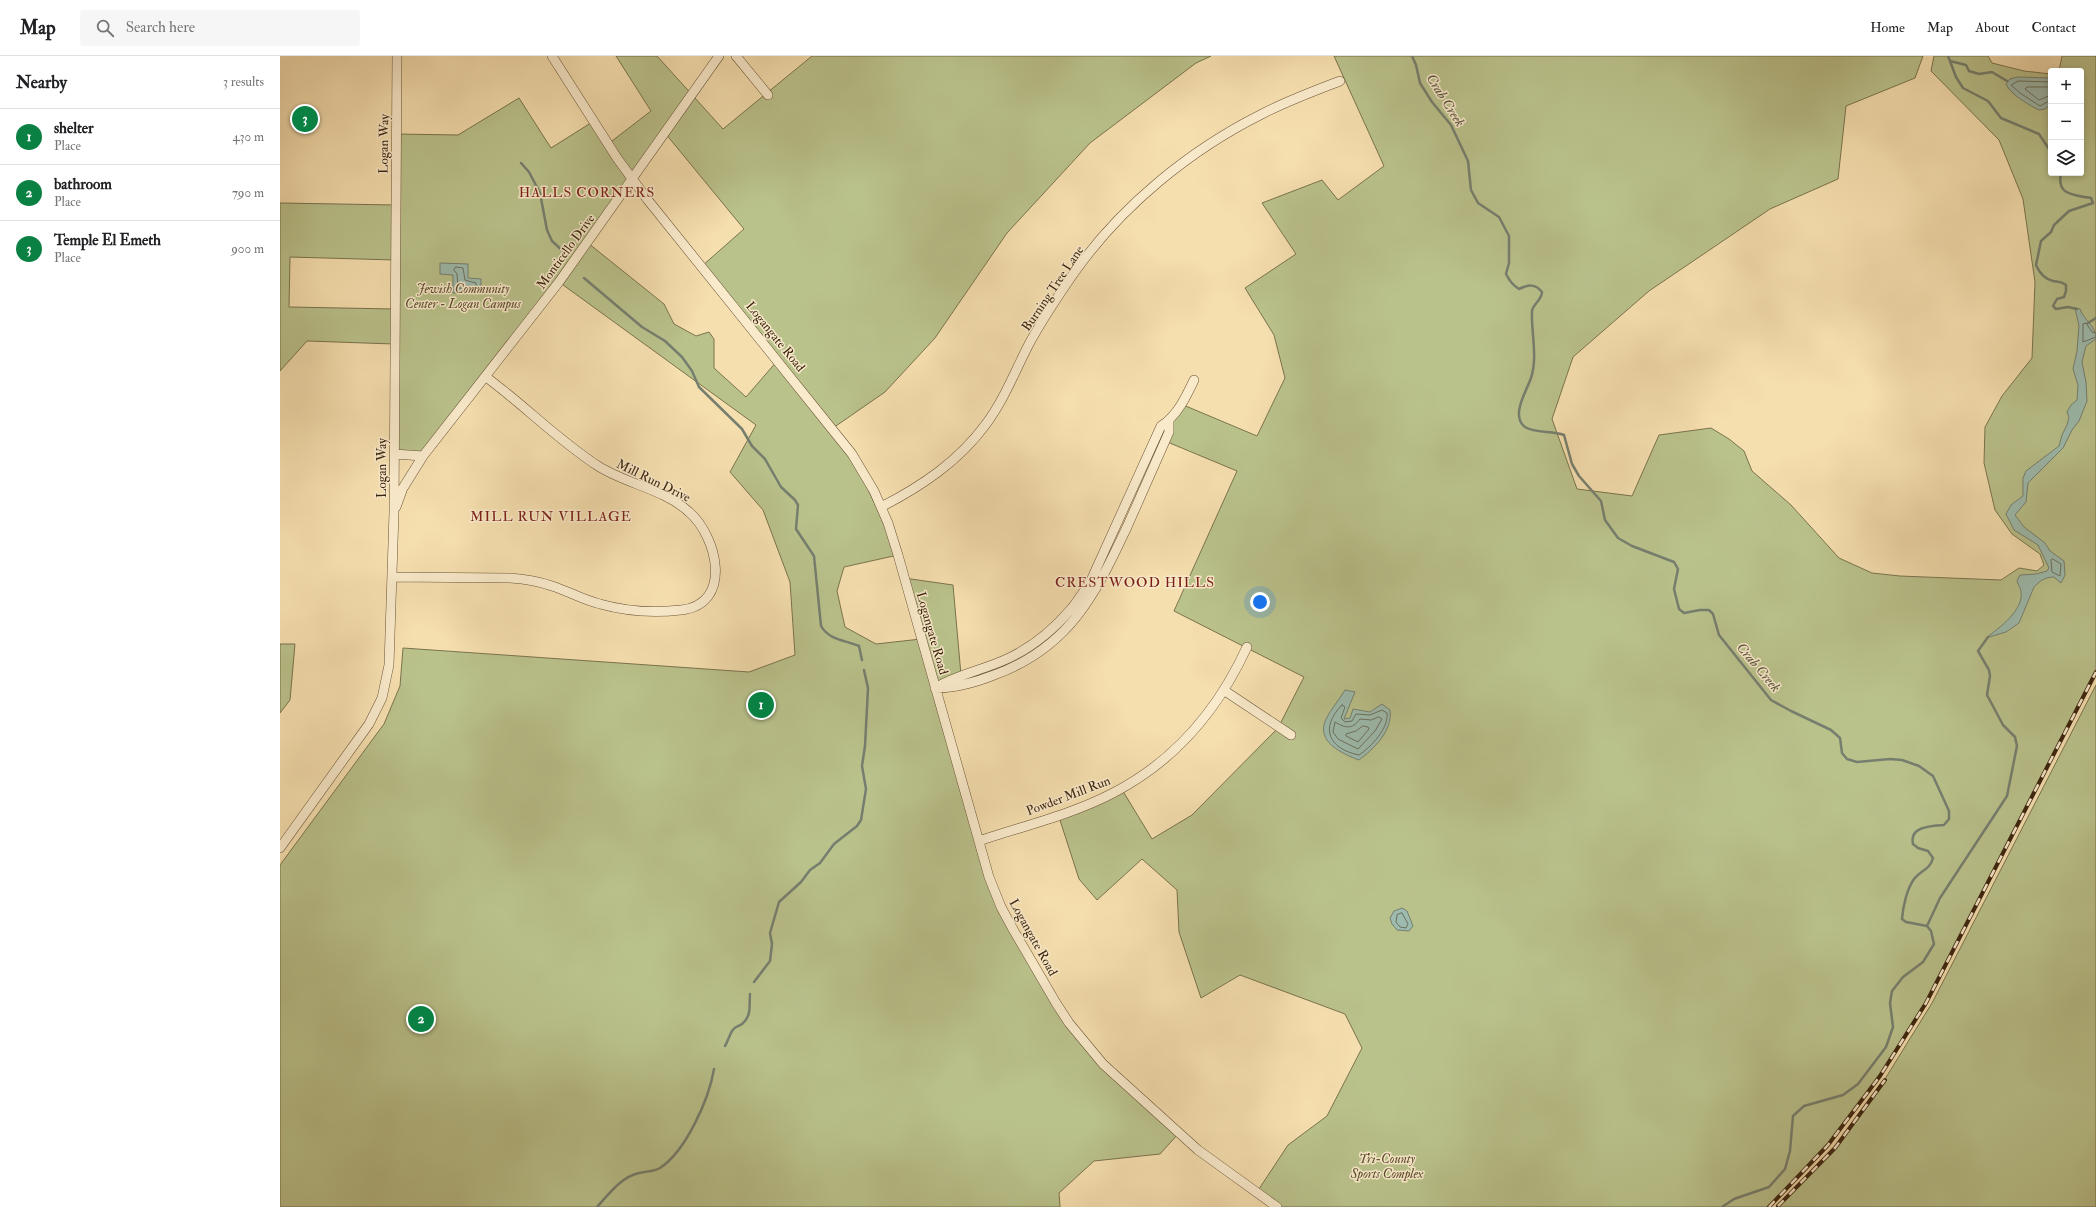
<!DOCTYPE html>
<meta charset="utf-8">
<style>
:root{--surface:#fff;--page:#f6f6f6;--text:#202124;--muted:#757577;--line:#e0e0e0;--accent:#0b8043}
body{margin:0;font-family:"IM FELL Double Pica",serif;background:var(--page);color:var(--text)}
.controls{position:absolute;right:12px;top:12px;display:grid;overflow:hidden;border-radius:4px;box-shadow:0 2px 6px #0003}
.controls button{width:36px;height:36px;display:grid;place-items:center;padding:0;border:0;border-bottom:1px solid var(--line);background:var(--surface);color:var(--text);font:20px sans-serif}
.you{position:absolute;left:980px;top:546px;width:14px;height:14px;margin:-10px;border:3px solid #fff;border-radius:50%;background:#1a73e8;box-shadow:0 0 0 6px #1a73e833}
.badge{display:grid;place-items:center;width:26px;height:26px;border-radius:50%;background:var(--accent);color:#fff;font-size:13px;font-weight:700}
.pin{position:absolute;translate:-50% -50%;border:2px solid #fff;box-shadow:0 1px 4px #0006}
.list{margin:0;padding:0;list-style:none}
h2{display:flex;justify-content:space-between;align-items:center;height:52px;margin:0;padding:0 16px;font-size:17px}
h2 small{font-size:13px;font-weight:400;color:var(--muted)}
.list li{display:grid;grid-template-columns:26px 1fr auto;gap:12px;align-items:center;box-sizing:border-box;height:56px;padding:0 16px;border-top:1px solid var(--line)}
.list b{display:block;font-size:15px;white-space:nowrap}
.list p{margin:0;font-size:13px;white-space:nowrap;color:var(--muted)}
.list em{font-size:13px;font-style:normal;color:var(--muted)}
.icon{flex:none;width:22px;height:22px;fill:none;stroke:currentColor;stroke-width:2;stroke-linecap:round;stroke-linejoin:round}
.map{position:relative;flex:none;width:1816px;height:1151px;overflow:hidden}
header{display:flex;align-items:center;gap:24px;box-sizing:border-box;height:56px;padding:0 20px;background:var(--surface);border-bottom:1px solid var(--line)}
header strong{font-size:19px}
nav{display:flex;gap:22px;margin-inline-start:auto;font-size:14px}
.search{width:280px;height:36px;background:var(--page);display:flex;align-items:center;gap:10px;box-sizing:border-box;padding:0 14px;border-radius:4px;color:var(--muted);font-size:15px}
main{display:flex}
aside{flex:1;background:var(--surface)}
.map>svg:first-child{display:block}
.green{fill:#bac28c;stroke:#7a734d;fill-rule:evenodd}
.water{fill:#9dbcaf;stroke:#767f6f}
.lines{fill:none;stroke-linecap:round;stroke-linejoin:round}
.shore{stroke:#6c705e;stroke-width:1}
.stream{stroke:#767f6f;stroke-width:2.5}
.minor-casing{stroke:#6a5336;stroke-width:10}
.minor{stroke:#f9eacb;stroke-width:9}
.rail-casing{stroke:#3b240e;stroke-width:4}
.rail{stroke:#f9eacb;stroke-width:2.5;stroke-dasharray:8;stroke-linecap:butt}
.labels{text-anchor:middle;stroke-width:3;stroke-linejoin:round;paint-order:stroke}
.street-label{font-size:13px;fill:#3b240e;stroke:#f9eacb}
.park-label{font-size:13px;font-style:italic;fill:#5b4c2e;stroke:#f9eacb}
.water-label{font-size:14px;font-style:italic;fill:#58523e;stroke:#f9eacb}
.neighbourhood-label{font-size:14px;letter-spacing:1px;fill:#7a1f14;stroke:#f9eacb}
</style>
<header>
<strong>Map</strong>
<div class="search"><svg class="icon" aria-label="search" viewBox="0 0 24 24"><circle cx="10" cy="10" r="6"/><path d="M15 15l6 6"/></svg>Search here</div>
<nav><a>Home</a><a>Map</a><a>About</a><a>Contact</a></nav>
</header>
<main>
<aside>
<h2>Nearby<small>3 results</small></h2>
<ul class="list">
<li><span class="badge">1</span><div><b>shelter</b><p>Place</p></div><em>430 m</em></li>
<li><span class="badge">2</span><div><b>bathroom</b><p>Place</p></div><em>790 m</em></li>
<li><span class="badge">3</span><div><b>Temple El Emeth</b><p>Place</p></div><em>900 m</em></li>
</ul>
</aside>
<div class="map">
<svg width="1816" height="1151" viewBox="0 0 1816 1151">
<rect width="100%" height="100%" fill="#f6dfaf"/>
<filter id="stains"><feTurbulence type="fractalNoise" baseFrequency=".005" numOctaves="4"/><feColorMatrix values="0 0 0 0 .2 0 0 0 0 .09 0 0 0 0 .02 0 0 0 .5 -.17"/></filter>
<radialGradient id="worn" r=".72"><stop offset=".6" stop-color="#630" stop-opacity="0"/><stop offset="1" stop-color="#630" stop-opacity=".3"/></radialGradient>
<!-- green -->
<path class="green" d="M336 0H377L443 73 532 0H931L916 7 810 87 727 177 655 282 605 336 553 372 572 398 618 499 564 511 557 535 565 571 596 588 641 583 624 522 673 529 681 619 655 632 721 851 803 984 899 1077 880 1098 814 1105 779 1137 780 1151H0V809L104 668 120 630 123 592 469 616 515 599 510 526 483 454 450 416 476 369 279 226 143 400 114 398V288L27 285 0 315V147L115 149 116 78 178 79 239 42 271 92 314 65 328 88 371 55ZM385 77 464 173 422 210 498 304 466 341 434 312V283L429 276 416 280 394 268 384 248 308 187ZM10 201 115 204 114 253 9 251Z
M1054 0H1643L1635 22 1566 50 1558 123 1490 153 1369 235 1293 301 1272 363 1297 433 1352 440 1379 379 1431 372 1449 383 1464 395 1472 415 1511 449 1559 502 1592 517 1620 520 1721 524 1739 512 1757 515 1764 509 1760 498 1732 478 1715 454 1704 407 1705 371 1722 340 1752 302 1755 226 1743 143 1719 84 1651 15 1654 0H1708L1712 7 1744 15 1771 18V117H1801V15H1779L1782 0H1816V615L1646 947 1600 1020 1548 1089 1489 1151H997L977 1136 1008 1089 1047 1060 1082 992 1065 958 960 919 921 942 899 876 897 834 862 803 817 844 799 823 778 758 841 732 872 783 912 759 998 672 1024 621 894 555 957 415 885 385 889 365 901 348 977 380 1005 322 994 279 965 232 1016 198 982 147 1042 124 1058 144 1104 110Z
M0 588H15L10 644 0 657Z
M1816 629V1151H1497L1555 1092 1605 1023 1652 947Z"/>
<!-- water -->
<path class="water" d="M1738 21 1771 22V48L1765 53 1759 54C1749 49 1731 39 1726 28L1730 23Z
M160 207 188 208V222L201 223V237H173V219L160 218Z
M1795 252 1800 253C1804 265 1816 269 1816 283L1806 290 1802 306 1806 326 1807 345 1799 365 1792 374 1783 392 1748 427 1746 446 1735 459 1744 471 1765 487 1770 495 1784 505 1785 519 1781 527 1774 521C1765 521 1760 525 1754 531L1739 567 1726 576 1706 582C1719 572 1744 554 1741 536 1741 532 1738 529 1737 525L1740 519 1756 518 1767 515 1769 512 1758 489 1734 474 1726 458 1731 449 1743 440V422L1746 415 1779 390 1782 379 1787 369 1789 361 1787 356 1791 349 1797 344 1798 329 1793 313 1797 295 1799 270Z
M1065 634 1075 636 1064 663 1070 662 1073 653 1090 656 1102 648 1110 654C1113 674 1094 693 1079 704 1063 698 1035 686 1046 663 1051 653 1059 644 1065 634Z
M1122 852 1127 855 1133 870 1129 875 1117 874 1112 868 1110 862 1114 855Z"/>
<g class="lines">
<!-- shore -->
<path class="shore" d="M1771 26 1738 25 1731 29 1740 37 1760 50 1771 44
M1771 31H1747L1745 33 1759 44 1771 39
M176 211 183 212 185 224 196 227V232H178L177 218 174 214Z
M1816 277 1812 276 1806 267 1803 268V286L1816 281
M1773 503 1781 508 1780 520 1772 516 1771 504Z
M1062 649 1065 651 1061 662 1065 666 1072 665 1076 658 1090 659 1102 654 1107 657C1109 672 1091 691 1079 699 1049 693 1039 672 1062 649Z
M1099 661 1102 663 1095 675 1078 693 1058 683 1053 676 1055 666C1065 672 1072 674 1080 663L1091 664Z
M1083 670 1088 671 1089 673 1078 686 1066 680V678L1076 675Z
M1122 857 1128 868 1126 872 1120 871 1116 866 1117 859Z"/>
<!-- stream -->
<path class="stream" d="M1132 0 1136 9 1140 27 1152 46 1171 69 1188 105 1191 134 1198 147 1219 161 1229 180V207L1226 218C1229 224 1232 229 1239 233 1248 229 1255 227 1262 236 1262 244 1253 248 1252 255 1251 276 1258 301 1251 322 1247 334 1230 360 1245 371 1256 378 1272 374 1284 379L1292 408 1299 420 1321 445 1325 464 1338 482 1352 490 1394 506 1398 513 1394 533 1399 553 1404 557 1420 554H1429L1433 558 1439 579 1491 644 1511 655 1551 674 1560 682 1562 697 1567 703 1577 706 1610 703 1622 704 1639 710 1653 720 1669 755V763L1664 769C1652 770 1629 770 1633 788L1638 792 1648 795 1653 802C1650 814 1641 814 1634 823 1627 833 1623 850 1622 863L1626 866 1647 870 1651 875 1654 888 1643 906 1623 921 1612 935 1610 947 1613 971 1606 991 1578 1028 1563 1039 1524 1050 1513 1060 1510 1095 1505 1113 1489 1131 1454 1143 1442 1151
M1668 0 1670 5 1686 9 1689 15 1699 18 1712 16 1727 25
M1670 5 1676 21 1683 32 1708 45 1721 62 1759 78 1771 96
M241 107 249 116 260 137 267 174 272 185 284 196
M1781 117C1776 140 1795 139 1811 142L1813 147 1789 155 1774 169 1771 176 1761 185 1756 209C1759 216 1765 223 1773 225 1778 226 1781 225 1786 229V235L1784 241 1777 243 1773 250 1776 253 1788 251 1797 253
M304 222 362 271 385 285 402 301 412 315 419 331 462 373 472 390 485 403 501 431 515 444 518 449 516 473 534 500 541 570C549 584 565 584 579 590L582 604
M1808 267 1816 262
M1647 870 1660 842 1727 740 1737 690 1735 681 1723 669 1707 639 1710 620 1709 614 1698 595 1708 581
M474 926 490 905 492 888 490 877 499 846 521 826 530 814 540 807 554 788 577 770 581 764 586 733 582 710 585 690 588 632 584 614
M445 990C448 985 449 980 452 975 455 970 458 971 462 968 472 960 469 949 470 938
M317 1151C329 1138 341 1121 359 1117 367 1115 373 1116 380 1112 406 1095 429 1043 434 1013"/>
<defs>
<path id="minor" d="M272 0 337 102 367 143 572 398 594 435 608 467 618 499 709 821 721 851 734 875 776 947 789 967 823 1008 918 1094 997 1151
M456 0 488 39
M114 398 143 400
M116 451 123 432 143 400 279 226 439 0
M601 451C642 430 679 405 706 368 724 344 735 315 749 288 762 264 778 240 794 217 841 150 910 94 982 58 1007 45 1034 35 1060 25
M112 521 230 522C244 523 258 525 272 530 288 535 303 544 320 548 345 555 375 557 401 554 454 548 437 480 409 456 384 433 346 428 318 410 278 384 244 349 206 321
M655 632C678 618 704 614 729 602 752 591 774 573 791 553 797 546 801 538 808 531L881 370C897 360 906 341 914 324
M655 632C676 632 694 627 714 619 789 592 815 539 847 471 861 439 875 408 889 376V365
M945 635 1011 679
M699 785C743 770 791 759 833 737 895 705 938 654 967 591
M0 792 89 668 102 642 109 609 114 456 117 0"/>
</defs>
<!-- minor casing -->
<use href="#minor" class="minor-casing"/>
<!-- minor -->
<use href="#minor" class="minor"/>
<defs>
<path id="rail" d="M1498 1150 1555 1092 1605 1024
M1489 1151 1548 1089 1600 1020 1646 947 1816 616"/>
</defs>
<!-- rail casing -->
<use href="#rail" class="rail-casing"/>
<!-- rail -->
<use href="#rail" class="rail"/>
</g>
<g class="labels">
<!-- street labels -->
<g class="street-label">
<text transform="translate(103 88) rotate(-89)" y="5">Logan Way</text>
<text transform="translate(285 195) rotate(-54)" y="5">Monticello Drive</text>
<text transform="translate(772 232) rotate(-56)" y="5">Burning Tree Lane</text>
<text transform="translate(496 280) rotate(51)" y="5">Logangate Road</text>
<text transform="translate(101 412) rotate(-90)" y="5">Logan Way</text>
<text transform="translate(374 424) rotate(26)" y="5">Mill Run Drive</text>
<text transform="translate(653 577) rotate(74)" y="5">Logangate Road</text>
<text transform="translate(788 739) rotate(-21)" y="5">Powder Mill Run</text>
<text transform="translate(754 881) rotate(61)" y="5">Logangate Road</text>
</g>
<!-- park labels -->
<g class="park-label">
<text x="183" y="237">Jewish Community<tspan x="183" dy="15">Center - Logan Campus</tspan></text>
<text x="1107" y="1107">Tri-County<tspan x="1107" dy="15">Sports Complex</tspan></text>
</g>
<!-- water labels -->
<g class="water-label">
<text transform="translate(1166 44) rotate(58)" y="5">Crab Creek</text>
<text transform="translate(1479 611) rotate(50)" y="5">Crab Creek</text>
</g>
<!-- neighbourhood labels -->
<g class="neighbourhood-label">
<text x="307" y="141">HALLS CORNERS</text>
<text x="271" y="465">MILL RUN VILLAGE</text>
<text x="855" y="531">CRESTWOOD HILLS</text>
</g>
</g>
<rect width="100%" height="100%" filter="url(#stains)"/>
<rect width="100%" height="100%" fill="url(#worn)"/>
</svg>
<div class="controls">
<button>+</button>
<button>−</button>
<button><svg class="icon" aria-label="layers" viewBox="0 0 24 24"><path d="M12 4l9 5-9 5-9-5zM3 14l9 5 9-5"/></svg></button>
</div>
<div class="you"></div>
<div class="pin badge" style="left:481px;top:649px">1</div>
<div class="pin badge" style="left:141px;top:963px">2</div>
<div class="pin badge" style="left:25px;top:63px">3</div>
</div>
</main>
